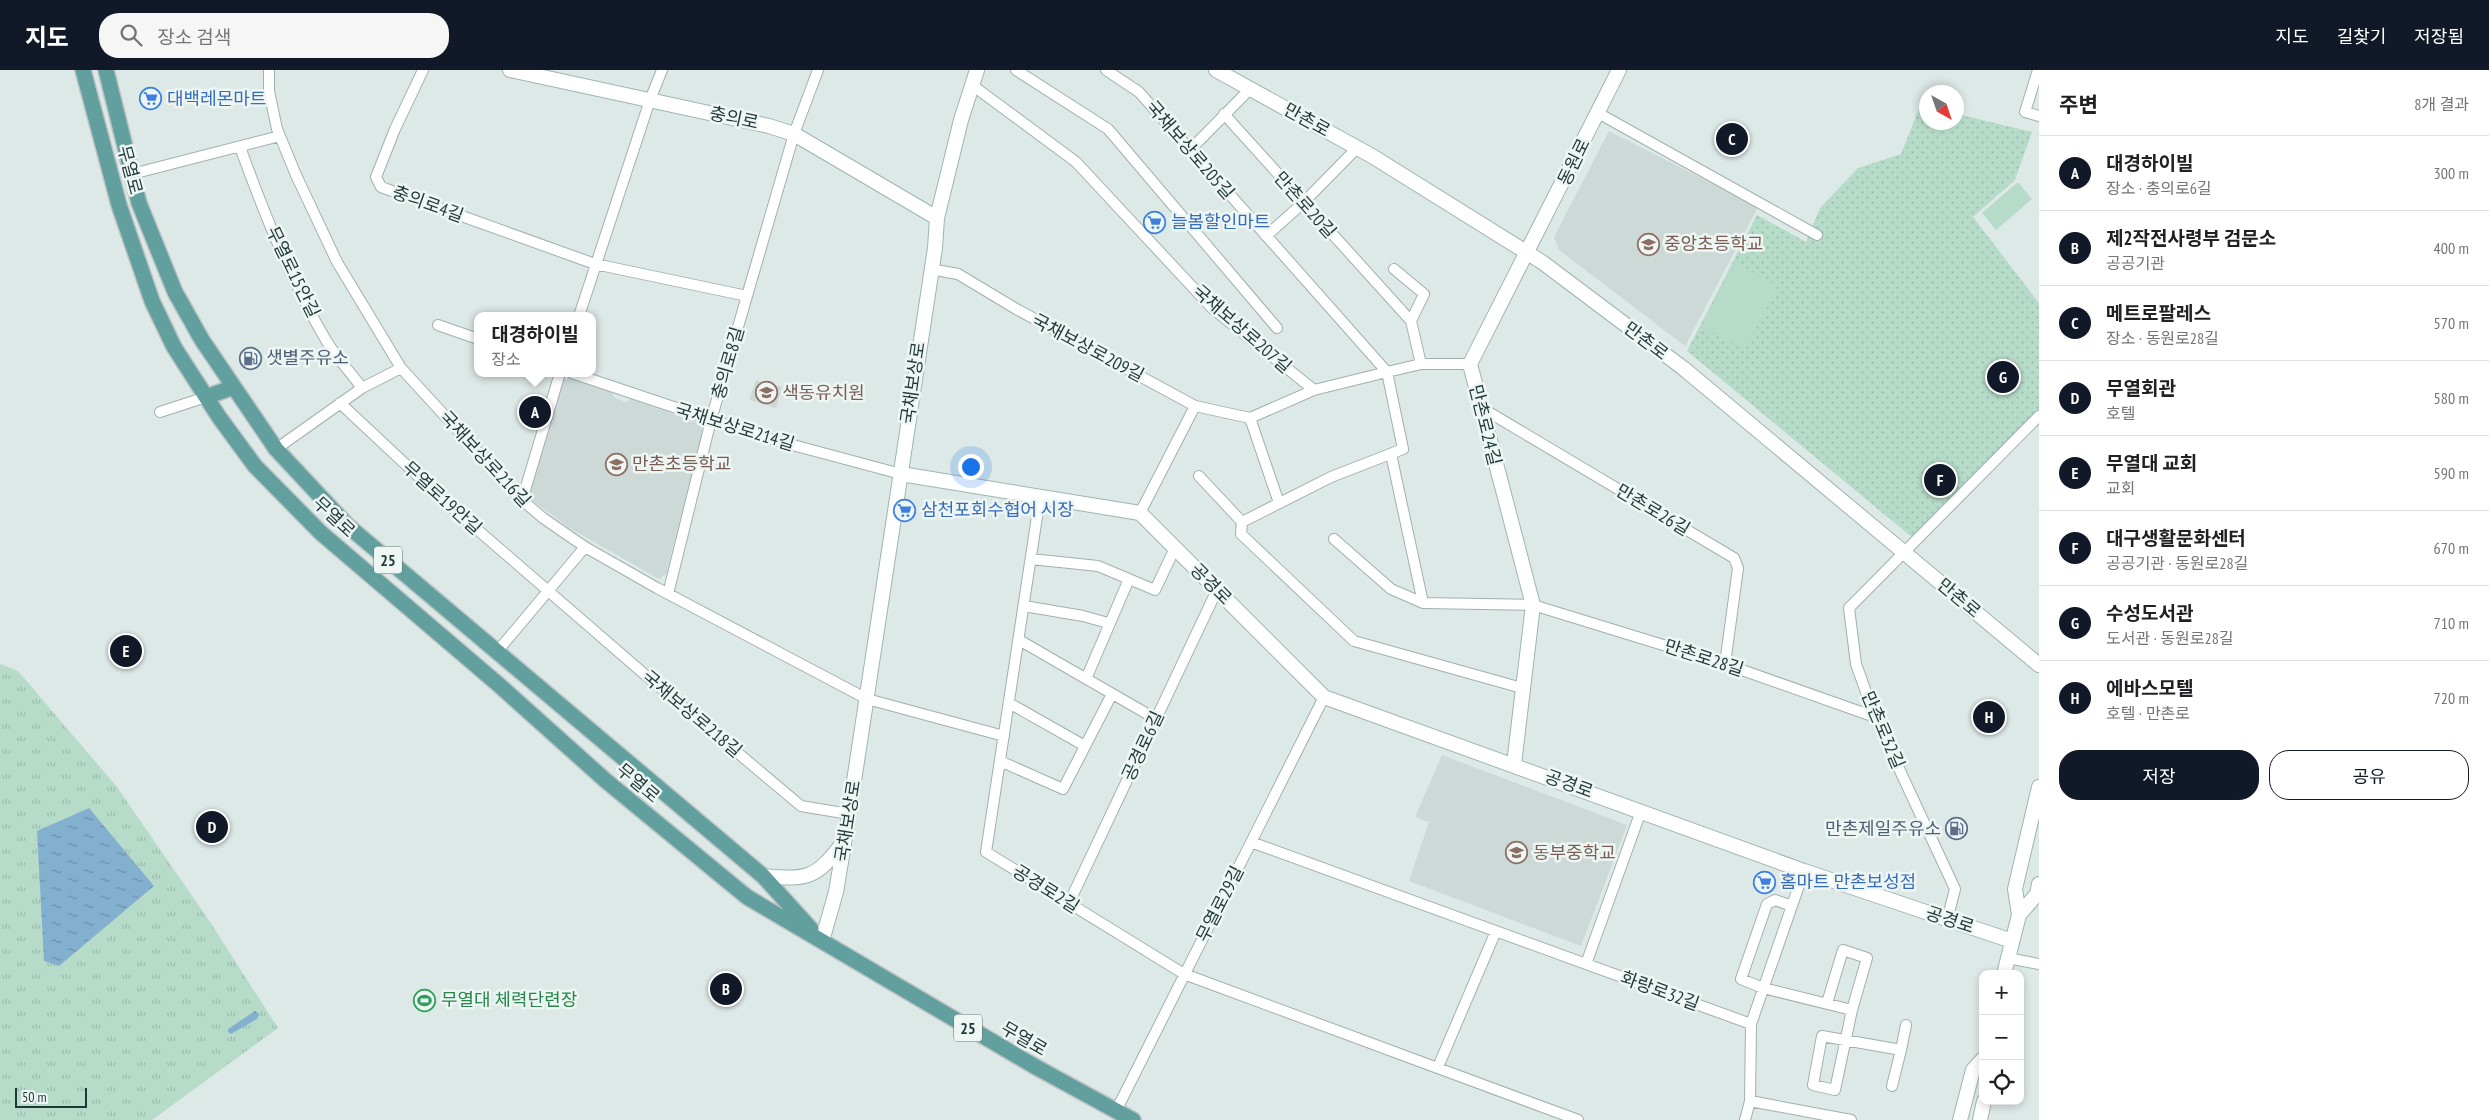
<!DOCTYPE html>
<html lang="ko">
<meta charset="utf-8">
<style>
:root{--surface:#fff;--page:#f6f6f6;--text:#202124;--muted:#757577;--line:#e0e0e0;--accent:#111827}
body{margin:0;font-family:"PT Sans Narrow","Noto Sans KR",sans-serif;background:var(--page);color:var(--text)}
.controls{position:absolute;right:15px;bottom:15px;display:grid;overflow:hidden;border-radius:10px;box-shadow:0 2px 8px #0003}
.controls button{width:45px;height:45px;display:grid;place-items:center;padding:0;border:0;border-bottom:1px solid var(--line);background:var(--surface);color:var(--text);font:25px sans-serif}
.compass{position:absolute;left:1919px;top:15px;width:45px;height:45px;border-radius:50%;background:var(--surface);box-shadow:0 2px 8px #0003;rotate:140deg}
.scale{position:absolute;left:15px;bottom:12px;width:72px;box-sizing:border-box;padding-left:5px;border:2px solid #1f3838;border-top:0;font-size:14px;line-height:18px;white-space:nowrap;color:#1f3838;-webkit-text-stroke:4px #eef6f4;paint-order:stroke}
.you{position:absolute;left:970px;top:396px;width:18px;height:18px;margin:-12px;border:4px solid #fff;border-radius:50%;background:#1a73e8;box-shadow:0 0 0 8px #1a73e833}
.badge{display:grid;place-items:center;width:32px;height:32px;border-radius:50%;background:var(--accent);color:#fff;font-size:16px;font-weight:700}
.pin{position:absolute;translate:-50% -50%;border:2px solid #fff;box-shadow:0 1px 5px #0006}
.popup{position:absolute;left:474px;top:242px;width:122px;height:65px;box-sizing:border-box;display:grid;place-content:center;border-radius:10px;background:var(--surface);filter:drop-shadow(0 1px 4px #0005);font-size:16px;white-space:nowrap;color:var(--muted)}
.popup b{font-size:19px;color:var(--text)}
.popup::after{content:'';position:absolute;left:50%;top:100%;margin-left:-10px;border:10px solid transparent;border-top-color:var(--surface)}
.list{margin:0;padding:0;list-style:none}
h2{display:flex;justify-content:space-between;align-items:center;height:65px;margin:0;padding:0 20px;font-size:21px}
h2 small{font-size:16px;font-weight:400;color:var(--muted)}
.list li{display:grid;grid-template-columns:32px 1fr auto;gap:15px;align-items:center;box-sizing:border-box;height:75px;padding:0 20px;border-top:1px solid var(--line)}
.list b{display:block;font-size:19px;white-space:nowrap}
.list p{margin:0;font-size:16px;white-space:nowrap;color:var(--muted)}
.list em{font-size:16px;font-style:normal;color:var(--muted)}
.actions{display:flex;gap:10px;padding:15px 20px}
.actions a{flex:1;padding:11px 0;border:1px solid var(--accent);border-radius:20px;text-align:center;font-size:18px;color:var(--accent)}
.actions .main{background:var(--accent);color:#fff}
.icon{flex:none;width:28px;height:28px;fill:none;stroke:currentColor;stroke-width:2;stroke-linecap:round;stroke-linejoin:round}
.map{position:relative;flex:none;width:2039px;height:1050px;overflow:hidden}
header{display:flex;align-items:center;gap:30px;box-sizing:border-box;height:70px;padding:0 25px;background:var(--accent);color:#fff}
header strong{font-size:24px}
nav{display:flex;gap:28px;margin-inline-start:auto;font-size:18px}
.search{width:350px;height:45px;background:var(--page);display:flex;align-items:center;gap:12px;box-sizing:border-box;padding:0 18px;border-radius:20px;color:var(--muted);font-size:19px}
main{display:flex}
aside{flex:1;background:var(--surface)}
.map>svg:first-child{display:block}
.built{fill:#ccd9d6}
.grass{fill:url(#grass-tufts)}
.park{fill:url(#park-dots)}
.garden{fill:#b6dbc9}
.water{fill:url(#water-ripples)}
.lines{fill:none;stroke-linecap:round;stroke-linejoin:round}
.street-casing{stroke:#a0b0af;stroke-width:12}
.secondary-casing{stroke:#9db5b2;stroke-width:16}
.primary-casing{stroke:#bcc3c3;stroke-width:18}
.street{stroke:#fff;stroke-width:10}
.secondary{stroke:#fff;stroke-width:14}
.primary{stroke:#629f9f;stroke-width:15}
.labels{text-anchor:middle;stroke-width:5;stroke-linejoin:round;paint-order:stroke}
.shield{fill:#eef6f4;stroke:#5d7170;stroke-width:1}
.shield-label{font-size:16px;font-weight:bold;fill:#1f3838}
.shop-label{font-size:18px;fill:#366cbe;stroke:#eef6f4;text-anchor:start}
.street-label{font-size:18px;fill:#1f3838;stroke:#eef6f4}
.education-label{font-size:18px;fill:#785e54;stroke:#eef6f4;text-anchor:start}
.service-label{font-size:18px;fill:#4e5e75;stroke:#eef6f4;text-anchor:start}
.leisure-label{font-size:18px;fill:#27864d;stroke:#eef6f4;text-anchor:start}
</style>
<header>
<strong>지도</strong>
<div class="search"><svg class="icon" aria-label="search" viewBox="0 0 24 24"><circle cx="10" cy="10" r="6"/><path d="M15 15l6 6"/></svg>장소 검색</div>
<nav><a>지도</a><a>길찾기</a><a>저장됨</a></nav>
</header>
<main>
<div class="map">
<svg width="2039" height="1050" viewBox="0 0 2039 1050">
<defs>
<pattern id="grass-tufts" width="24" height="20" patternUnits="userSpaceOnUse" patternTransform="scale(1.25)"><rect width="24" height="20" fill="#b6dbc9"/><path d="M3 7l-1-3M5 7V3M7 7l1-3M15 17l-1-3M17 17v-4M19 17l1-3" fill="none" stroke="#9cbdad"/></pattern>
<pattern id="park-dots" width="8" height="8" patternUnits="userSpaceOnUse" patternTransform="scale(1.25)"><rect width="8" height="8" fill="#b6dbc9"/><path d="M2 2h.1M6 6h.1" fill="none" stroke="#9cbdad" stroke-width="1.8" stroke-linecap="round"/></pattern>
<pattern id="water-ripples" width="26" height="14" patternUnits="userSpaceOnUse" patternTransform="scale(1.25)"><rect width="26" height="14" fill="#84b0cf"/><path d="M2 4q2-2 4 0t4 0M15 11q2-2 4 0t4 0" fill="none" stroke="#6b90a9"/></pattern>
</defs>
<rect width="100%" height="100%" fill="#dde9e7"/>
<!-- built -->
<path class="built" d="M1609 61 1758 137 1685 276 1559 180 1554 167Z
M570 308 611 322 615 328 625 332 631 329 698 353 703 361 666 504 659 509 568 457 528 427 563 311Z
M756 310 782 317 776 338 749 330Z
M1442 685 1627 755 1581 876 1409 811 1429 752 1415 747Z"/>
<!-- grass -->
<path class="grass" d="M0 594 18 601 117 717 210 852 278 958 152 1050H0Z"/>
<!-- park -->
<path class="park" d="M1920 36 1926 37V52H1956L1957 44 2032 62 2015 110 1973 147 2039 233V339L1914 469 1687 281 1757 145 1806 172 1820 138 1858 98 1901 84Z"/>
<!-- garden -->
<path class="garden" d="M2018 112 2032 129 1996 160 1982 143Z
M1734 193 1778 215 1745 279 1701 257Z"/>
<!-- water -->
<path class="water" d="M89 738 154 816 59 896 44 891 37 761Z
M255 941 259 944 257 949 231 964 228 962V959Z"/>
<g class="lines">
<defs>
<path id="street" d="M269 0V21L277 59 296 105 337 192 401 298 522 430 543 448 585 477 657 518 867 629 1004 666
M423 0 395 59 376 107 381 117 595 194 747 226
M1016 0 1108 59 1277 258
M1106 0 1139 22 1387 302 1403 379 1331 407 1242 452
M2038 0 2025 42 2039 46
M972 15 1076 92 1212 238 1314 320
M1598 43 1817 165
M1224 44 1411 251 1421 294
M240 77C264 143 291 211 327 272 337 288 351 303 362 318
M1190 80 1250 19
M132 104 280 66
M1266 166 1303 133 1357 78
M930 199 958 204 1018 240 1195 336 1250 348 1314 320 1387 302 1421 294H1470
M1394 199 1424 224 1411 251
M579 246 650 30 662 0
M438 255 478 269
M572 303 763 367 901 404
M340 333 450 436 650 609 801 736 849 744
M1480 337 1734 488 1738 498 1725 594
M160 342 206 327
M1250 348 1279 433
M276 379 362 318 401 298
M1391 384 1423 533
M1199 406 1242 452 1241 464 1354 571 1522 618
M1040 427 986 782 1184 904 1578 1050
M522 430 560 303
M1140 443 1195 336
M1334 469 1391 519 1423 533 1533 535 1725 594 1875 647
M1031 489 1098 496 1155 520 1175 478
M668 524 711 350 794 64 818 0
M1024 536 1083 546 1108 553
M1019 570 1156 649
M496 583 585 477
M1086 609 1129 509
M1009 633 1085 676
M1000 691 1063 719 1112 624
M1251 772 1751 954
M1804 801 1751 954 1750 1031 1851 1050
M1069 833 1217 520
M1792 836 1775 830 1767 834 1741 909 1763 918 1852 940 1867 888 1843 880 1827 933
M1947 850 1955 819 1875 647 1856 594 1849 538 2039 346
M2008 888 2039 894
M1586 894 1641 741
M1852 940 1835 1020 1813 1015 1822 966 1901 980 1892 1016
M1901 980 1906 955
M1438 997 1496 861
M1116 1041 1324 627
M1745 1050 1750 1031"/>
<path id="secondary" d="M510 0 769 56 794 64 937 148
M1216 0 1372 86 1542 192 1683 298 2039 595
M901 404 1140 443 1324 627 1804 801 2012 871
M1514 694 1533 535 1470 294 1619 0
M763 806C808 810 815 809 843 773
M2019 845 2037 824 2039 814
M822 871 836 822 849 744 935 178 937 148 961 50 977 0
M2004 904 2019 845 2015 819 2039 717
M1960 1050 1973 1000 1983 989
M1980 1050 1984 1031"/>
<path id="primary" d="M83 0 119 135 152 231 174 277 219 347 255 396 321 463 499 615 605 710 747 827 1034 996 1133 1050
M106 0 139 133 175 222 202 270 276 379 348 456 763 806 811 859
M206 327 234 317"/>
</defs>
<!-- street casing -->
<use href="#street" class="street-casing"/>
<!-- secondary casing -->
<use href="#secondary" class="secondary-casing"/>
<!-- primary casing -->
<use href="#primary" class="primary-casing"/>
<!-- street -->
<use href="#street" class="street"/>
<!-- secondary -->
<use href="#secondary" class="secondary"/>
<!-- primary -->
<use href="#primary" class="primary"/>
</g>
<!-- icons -->
<defs>
<symbol id="supermarket-ring" viewBox="-11 -11 22 22"><circle r="9.5" fill="#eef6f4" stroke="#3f7fe0" stroke-width="1.5"/><path d="M-6-5.5h2.5l.6 2H6L4.5 2H-2.5L-4.4-4H-6ZM-1.5 3.2a1.3 1.3 0 1 0 .1 0ZM3 3.2a1.3 1.3 0 1 0 .1 0Z" fill="#3f7fe0"/></symbol>
<symbol id="school-ring" viewBox="-11 -11 22 22"><circle r="9.5" fill="#eef6f4" stroke="#8d6e63" stroke-width="1.5"/><path d="M0-5L7-2L0 1L-7-2ZM-4 1L0 2.5L4 1V4Q0 6-4 4Z" fill="#8d6e63"/></symbol>
<symbol id="fuel-ring" viewBox="-11 -11 22 22"><circle r="9.5" fill="#eef6f4" stroke="#5c6f8a" stroke-width="1.5"/><path d="M-5.5-6h7V0h2V4h1.3V-2.5L3-4.5l.8-.8L6-3V5H2.5V1h-1V6h-7ZM-4.2-4.7v3.2H.2V-4.7Z" fill="#5c6f8a"/></symbol>
<symbol id="stadium-ring" viewBox="-11 -11 22 22"><circle r="9.5" fill="#eef6f4" stroke="#2e9e5b" stroke-width="1.5"/><path d="M0-5a6.5 5 0 1 0 0 10a6.5 5 0 1 0 0-10ZM-3.5-1.8h7v3.6h-7Z" fill="#2e9e5b"/></symbol>
</defs>
<g fill-rule="evenodd">
<use href="#supermarket-ring" x="138" y="16" width="25" height="25"/>
<use href="#supermarket-ring" x="1142" y="140" width="25" height="25"/>
<use href="#school-ring" x="1636" y="162" width="25" height="25"/>
<use href="#fuel-ring" x="238" y="276" width="25" height="25"/>
<use href="#school-ring" x="754" y="310" width="25" height="25"/>
<use href="#school-ring" x="604" y="382" width="25" height="25"/>
<use href="#supermarket-ring" x="892" y="428" width="25" height="25"/>
<use href="#fuel-ring" x="1944" y="746" width="25" height="25"/>
<use href="#school-ring" x="1504" y="770" width="25" height="25"/>
<use href="#supermarket-ring" x="1752" y="800" width="25" height="25"/>
<use href="#stadium-ring" x="412" y="918" width="25" height="25"/>
</g>
<g class="labels">
<!-- shield labels -->
<g class="shield">
<rect x="374" y="476.5" width="28" height="27" rx="4"/>
<rect x="954" y="944.5" width="28" height="27" rx="4"/>
</g>
<g class="shield-label">
<text x="388" y="496">25</text>
<text x="968" y="964">25</text>
</g>
<!-- shop labels -->
<g class="shop-label">
<text x="167" y="35">대백레몬마트</text>
<text x="1171" y="158">늘봄할인마트</text>
<text x="921" y="446">삼천포회수협어 시장</text>
<text x="1780" y="818">홈마트 만촌보성점</text>
</g>
<!-- street labels -->
<g class="street-label">
<text transform="translate(734 48) rotate(12)" y="6">충의로</text>
<text transform="translate(1307 50) rotate(29)" y="6">만촌로</text>
<text transform="translate(1190 80) rotate(49)" y="6">국채보상로205길</text>
<text transform="translate(1574 92) rotate(-64)" y="6">동원로</text>
<text transform="translate(130 100) rotate(75)" y="6">무열로</text>
<text transform="translate(428 134) rotate(20)" y="6">충의로4길</text>
<text transform="translate(1305 135) rotate(48)" y="6">만촌로20길</text>
<text transform="translate(293 202) rotate(64)" y="6">무열로15안길</text>
<text transform="translate(1242 259) rotate(41)" y="6">국채보상로207길</text>
<text transform="translate(1646 271) rotate(37)" y="6">만촌로</text>
<text transform="translate(1088 278) rotate(28)" y="6">국채보상로209길</text>
<text transform="translate(728 293) rotate(-74)" y="6">충의로8길</text>
<text transform="translate(913 313) rotate(-82)" y="6">국채보상로</text>
<text transform="translate(1485 355) rotate(76)" y="6">만촌로24길</text>
<text transform="translate(735 357) rotate(17)" y="6">국채보상로214길</text>
<text transform="translate(485 389) rotate(47)" y="6">국채보상로216길</text>
<text transform="translate(442 428) rotate(42)" y="6">무열로19안길</text>
<text transform="translate(1653 440) rotate(31)" y="6">만촌로26길</text>
<text transform="translate(334 447) rotate(43)" y="6">무열로</text>
<text transform="translate(1211 514) rotate(45)" y="6">공경로</text>
<text transform="translate(1959 528) rotate(40)" y="6">만촌로</text>
<text transform="translate(1704 588) rotate(18)" y="6">만촌로28길</text>
<text transform="translate(692 644) rotate(40)" y="6">국채보상로218길</text>
<text transform="translate(1883 660) rotate(67)" y="6">만촌로32길</text>
<text transform="translate(1143 676) rotate(-65)" y="6">공경로6길</text>
<text transform="translate(638 713) rotate(40)" y="6">무열로</text>
<text transform="translate(1569 714) rotate(20)" y="6">공경로</text>
<text transform="translate(848 751) rotate(-81)" y="6">국채보상로</text>
<text transform="translate(1046 819) rotate(32)" y="6">공경로2길</text>
<text transform="translate(1220 834) rotate(-63)" y="6">무열로29길</text>
<text transform="translate(1950 850) rotate(18)" y="6">공경로</text>
<text transform="translate(1660 921) rotate(20)" y="6">화랑로32길</text>
<text transform="translate(1024 969) rotate(30)" y="6">무열로</text>
</g>
<!-- education labels -->
<g class="education-label">
<text x="1664" y="180">중앙초등학교</text>
<text x="782" y="329">색동유치원</text>
<text x="632" y="400">만촌초등학교</text>
<text x="1533" y="789">동부중학교</text>
</g>
<!-- service labels -->
<g class="service-label">
<text x="266" y="294">샛별주유소</text>
<text x="1941" y="765" text-anchor="end">만촌제일주유소</text>
</g>
<!-- leisure labels -->
<g class="leisure-label">
<text x="441" y="936">무열대 체력단련장</text>
</g>
</g>
</svg>
<div class="controls">
<button>+</button>
<button>−</button>
<button><svg class="icon" aria-label="locate" viewBox="0 0 24 24"><circle cx="12" cy="12" r="6"/><path d="M12 2v4M12 18v4M2 12h4M18 12h4"/></svg></button>
</div>
<svg class="compass" viewBox="-18 -18 36 36"><path d="M0-13l5 13h-10z" fill="#e53935"/><path d="M0 13l5-13h-10z" fill="#757577"/></svg>
<div class="scale">50 m</div>
<div class="you"></div>
<div class="pin badge" style="left:535px;top:342px">A</div>
<div class="popup"><b>대경하이빌</b>장소</div>
<div class="pin badge" style="left:726px;top:919px">B</div>
<div class="pin badge" style="left:1732px;top:69px">C</div>
<div class="pin badge" style="left:212px;top:757px">D</div>
<div class="pin badge" style="left:126px;top:581px">E</div>
<div class="pin badge" style="left:1940px;top:410px">F</div>
<div class="pin badge" style="left:2003px;top:307px">G</div>
<div class="pin badge" style="left:1989px;top:647px">H</div>
</div>
<aside>
<h2>주변<small>8개 결과</small></h2>
<ul class="list">
<li><span class="badge">A</span><div><b>대경하이빌</b><p>장소 · 충의로6길</p></div><em>300 m</em></li>
<li><span class="badge">B</span><div><b>제2작전사령부 검문소</b><p>공공기관</p></div><em>400 m</em></li>
<li><span class="badge">C</span><div><b>메트로팔레스</b><p>장소 · 동원로28길</p></div><em>570 m</em></li>
<li><span class="badge">D</span><div><b>무열회관</b><p>호텔</p></div><em>580 m</em></li>
<li><span class="badge">E</span><div><b>무열대 교회</b><p>교회</p></div><em>590 m</em></li>
<li><span class="badge">F</span><div><b>대구생활문화센터</b><p>공공기관 · 동원로28길</p></div><em>670 m</em></li>
<li><span class="badge">G</span><div><b>수성도서관</b><p>도서관 · 동원로28길</p></div><em>710 m</em></li>
<li><span class="badge">H</span><div><b>에바스모텔</b><p>호텔 · 만촌로</p></div><em>720 m</em></li>
</ul>
<div class="actions"><a class="main">저장</a><a>공유</a></div>
</aside>
</main>
